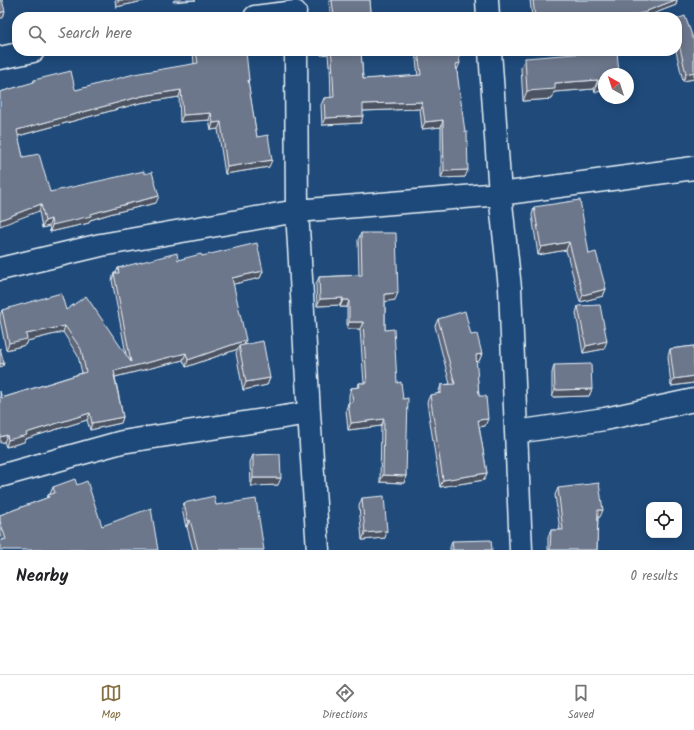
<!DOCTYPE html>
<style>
:root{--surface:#fff;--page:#f2f2f2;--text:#202124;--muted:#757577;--line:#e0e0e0;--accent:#847042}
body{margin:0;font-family:Kalam,sans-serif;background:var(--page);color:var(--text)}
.controls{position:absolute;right:12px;bottom:12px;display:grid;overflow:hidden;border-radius:8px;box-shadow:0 2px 10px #0003}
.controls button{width:36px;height:36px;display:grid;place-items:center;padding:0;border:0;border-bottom:1px solid var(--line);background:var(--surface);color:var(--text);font:20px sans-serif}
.compass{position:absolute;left:598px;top:68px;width:36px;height:36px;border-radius:50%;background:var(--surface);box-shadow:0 2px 10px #0003;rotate:321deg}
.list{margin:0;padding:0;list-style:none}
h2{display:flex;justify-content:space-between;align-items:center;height:52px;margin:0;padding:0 16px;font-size:17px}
h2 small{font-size:13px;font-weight:400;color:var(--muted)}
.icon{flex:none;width:22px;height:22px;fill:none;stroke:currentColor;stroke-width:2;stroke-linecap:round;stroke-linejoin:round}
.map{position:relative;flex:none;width:694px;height:550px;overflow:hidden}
.search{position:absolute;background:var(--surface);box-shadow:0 2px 10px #0003;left:12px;right:12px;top:12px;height:44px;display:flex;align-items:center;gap:10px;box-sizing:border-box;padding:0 14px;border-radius:16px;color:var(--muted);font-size:15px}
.sheet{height:124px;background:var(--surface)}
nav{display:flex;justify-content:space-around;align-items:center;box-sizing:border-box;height:56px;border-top:1px solid var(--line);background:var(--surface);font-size:11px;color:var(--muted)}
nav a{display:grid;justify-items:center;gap:2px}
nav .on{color:var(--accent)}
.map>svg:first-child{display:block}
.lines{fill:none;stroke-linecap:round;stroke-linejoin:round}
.street-casing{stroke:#e8f1f8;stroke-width:25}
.street{stroke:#1f4a7a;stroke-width:22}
.wall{fill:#5e6678;stroke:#e8f1f8}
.shaded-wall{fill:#4c5362;stroke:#e8f1f8}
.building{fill:#6d778c;stroke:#e8f1f8}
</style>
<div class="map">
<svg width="694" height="550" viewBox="0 0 694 550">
<rect width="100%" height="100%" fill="#1f4a7a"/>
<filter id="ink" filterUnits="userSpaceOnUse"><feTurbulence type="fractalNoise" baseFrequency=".025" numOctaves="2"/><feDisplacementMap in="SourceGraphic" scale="8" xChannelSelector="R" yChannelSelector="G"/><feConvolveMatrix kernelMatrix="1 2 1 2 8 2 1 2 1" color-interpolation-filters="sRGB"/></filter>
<g filter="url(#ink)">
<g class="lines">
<defs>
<path id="street" d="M487 0 488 17
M255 17 295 12
M296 51 297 211 309 413 318 550
M490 51 500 194 510 288 521 550
M0 58 33 51
M0 269 101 245 297 211 500 194 694 168
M516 432 605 419 694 400
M0 476 122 442 309 413"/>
</defs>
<!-- street casing -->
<use href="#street" class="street-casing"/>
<!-- street -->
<use href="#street" class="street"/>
</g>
<!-- wall -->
<path class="wall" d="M115 0H148L116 7Z
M330 0H370L371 12 370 17H331L329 4Z
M530 0H677L676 5 645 17H532Z
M677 19 694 41V79L683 81 676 51H677Z
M193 51H240L249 80 248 82 257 137 269 167 225 174 218 129 211 130 209 120 180 122 179 97 140 103 18 136 23 157 50 192 156 203 113 213 90 220 89 223 50 232 49 226 42 228 39 211 0 92 33 83 34 80 76 90 194 64Z
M320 51H361L363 79 418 76 415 51H458L457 70 465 177 441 178V127L422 129 420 109 363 111 361 123 322 125 321 105 324 98H331L330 65 329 66 328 54 321 55Z
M525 58 604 74V91L595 92 594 89 554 92 552 99 523 101 521 68Z
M534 207 589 254 606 289 603 296 580 302 566 250 538 255 532 215Z
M361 233 395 300 385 301V330L397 383 406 476 404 483 380 482 381 426 348 430 346 410 348 403H349V395L351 388 358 387 359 383H364L360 329H347V307H340V305L317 306 316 284 319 277 359 275 358 240Z
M202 256 263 271 260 278 233 284 244 345 270 378 267 385 243 390 236 353 238 349 186 367 183 360 115 377 123 417 121 423 90 430 87 420 25 439 24 442 6 447 4 442 2 398 82 373 78 356 63 332 27 341 25 345 6 350 0 320V315L2 310H66L126 354 112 280 114 273H116L118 268 178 260Z
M578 306 604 349 583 353 576 313Z
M438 319 471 335 482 354 479 361 476 362 479 396 485 426 479 427 487 473 484 480 440 487 427 402 430 395 438 394 441 385 450 384 435 326Z
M694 346V383L671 386 668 356 670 349Z
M554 365 592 389 589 396 552 397V373Z
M253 455 278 485 251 486 250 462Z
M77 485 102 526 158 550 2 540 0 535V515L47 498 48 495 50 494 53 487Z
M558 488 600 517H598L597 550H548V537L551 530H560L555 495Z
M362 498 385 538 362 540 359 506Z
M184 503 216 505 264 550H193L187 527H186L182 509Z
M452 541 492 550H450V548Z"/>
<!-- shaded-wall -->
<path class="shaded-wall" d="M119 0H148L116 7Z
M174 0H196L173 2Z
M675 0H677L676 5 645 17H625L647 11Z
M5 11 3 18H0V13Z
M371 12 370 17H357L358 14Z
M322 51H329L328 54 321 55Z
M460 63 457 70 453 71 456 64Z
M694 72V79L683 81 686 74Z
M598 80 594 89 554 92 552 99 523 101 527 91 555 83Z
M598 82H604V91L595 92Z
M181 90 179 97 140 103 14 137 17 130 142 96Z
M422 102 420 109 360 111 363 104Z
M211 113 209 120 180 122 183 115Z
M363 116 361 123 322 125 325 118Z
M443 120 441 127 422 129 425 122Z
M221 122 218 129 211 130 213 123Z
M272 160 269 167 225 174 227 167Z
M468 170 465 177 441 178 444 171Z
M159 196 156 203 113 213 90 220 89 223 50 232 52 225 115 207Z
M41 204 39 211 0 226V220Z
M51 219 49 226 42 228 45 221Z
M569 242 566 250 538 255 541 247Z
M263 271 260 278 230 285 232 278Z
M606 289 603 296 580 302 583 295Z
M398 293 395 300 383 302 385 294Z
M343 298 340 305 317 306 320 299Z
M343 300H349L347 307H340Z
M349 322H363L360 329H347Z
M65 326 63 332 27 341 25 345 6 350 9 343 26 334Z
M246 340 243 347 239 346 238 349 186 367 188 360Z
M607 341 604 349 583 353 586 346Z
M186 353 183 360 115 377 114 371Z
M482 354 479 361 473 363 476 355Z
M4 363 3 366 0 367V364Z
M694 376V383L671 386 674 379Z
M270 378 267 385 243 390 246 382Z
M592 389 589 396 552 397 555 390Z
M90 413 87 420 25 439 24 442 6 447 8 440 26 433Z
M123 417 121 423 90 430 92 423Z
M384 419 381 426 348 430 351 423Z
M488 419 485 426 476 427 478 420Z
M7 435 4 442 0 443V437Z
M487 473 484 480 440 487 443 480Z
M383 475 406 476 404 483 380 482Z
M253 478H281L278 485 251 486Z
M598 510H603L600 517 595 518Z
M190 520 187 527H186L188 521Z
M387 531 385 538 362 540 365 533Z"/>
<!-- building -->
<path class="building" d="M0 0H2L5 11 0 13Z
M332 0H370L371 12 358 14V17H334Z
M533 0H675L647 11V12L625 17H535Z
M685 16 694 41V72L686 74 677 35V19Z
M196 51H240V52H246L249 80H248L257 137 268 135 272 160 227 167 221 122 213 123 211 113 183 115 181 90 142 96 17 130 23 157 39 154 50 192 144 171V174L152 172 159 196 115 207 91 214V216L52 225 51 219 45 221 41 204 0 220V92L34 82V80L71 71 75 89 76 90 134 74 198 63Z
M331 51H361L363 79 421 75 418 51H458L460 63 456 64 465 132H467L468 170 444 171 443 120 425 122 422 102 363 104V116L325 118 324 98 334 97 332 58Z
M612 51H617L619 74H604V82H598V80L555 83V89L527 91 525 58Z
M580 200 589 254 596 252 606 289 583 295 569 242 541 247 534 207Z
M361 233H396L398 293 385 294V330L394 329 397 383 401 382 403 399 408 398 406 476 383 475 384 419 351 423 348 403 353 402 351 388 360 387 359 383H367L363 322H349V300H343V298L320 299 319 277 362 275Z
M257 243 263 271 232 278 246 340 188 360 186 353 114 371 115 375H114L123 417 92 423 90 413 26 433 27 435 8 440 7 435 0 437V391L2 398 86 372 81 349 65 326 26 334 27 339 9 343 2 310 61 293 66 310 86 296 131 362 114 273H119L118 268 177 253 178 260 201 254 202 256Z
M600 305 607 341 586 346 578 306Z
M465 311 471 335 477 334 482 354 476 355 479 396H486L488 419 478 420 487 473 443 480 430 395 441 393V385L455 384 438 319Z
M263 341 270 378 246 382 239 346Z
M694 346V376L674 379 670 349Z
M0 348 4 363 0 364Z
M591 364 592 389 555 390 554 365Z
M280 454 281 478H253V455Z
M75 479 77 485 87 481 102 526 151 508 158 550H0V541L6 539 0 521V515L49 497 48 495 55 493 53 487Z
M599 483 603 510H598L597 550H550L551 530H563L558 488Z
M214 496 216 505 256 499 264 550H198L190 520 188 521 184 503Z
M384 496 387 531 365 533 362 498Z
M491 540 492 550H453L452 541Z"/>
</g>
</svg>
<div class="controls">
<button><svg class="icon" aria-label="locate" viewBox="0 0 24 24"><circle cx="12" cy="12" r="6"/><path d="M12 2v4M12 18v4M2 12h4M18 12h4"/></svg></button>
</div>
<svg class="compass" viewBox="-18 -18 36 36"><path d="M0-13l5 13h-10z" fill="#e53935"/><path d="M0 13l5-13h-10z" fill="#757577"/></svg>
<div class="search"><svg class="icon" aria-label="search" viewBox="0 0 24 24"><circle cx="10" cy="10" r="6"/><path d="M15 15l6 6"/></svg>Search here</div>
</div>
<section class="sheet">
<h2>Nearby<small>0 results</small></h2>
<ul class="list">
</ul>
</section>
<nav>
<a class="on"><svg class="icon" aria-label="map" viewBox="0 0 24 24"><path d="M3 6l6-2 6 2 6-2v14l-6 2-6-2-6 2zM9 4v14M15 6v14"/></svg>Map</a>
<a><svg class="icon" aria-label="directions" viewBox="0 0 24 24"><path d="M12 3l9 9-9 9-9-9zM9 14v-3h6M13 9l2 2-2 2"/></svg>Directions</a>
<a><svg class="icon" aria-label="saved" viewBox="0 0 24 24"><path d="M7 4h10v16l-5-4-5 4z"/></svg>Saved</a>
</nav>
